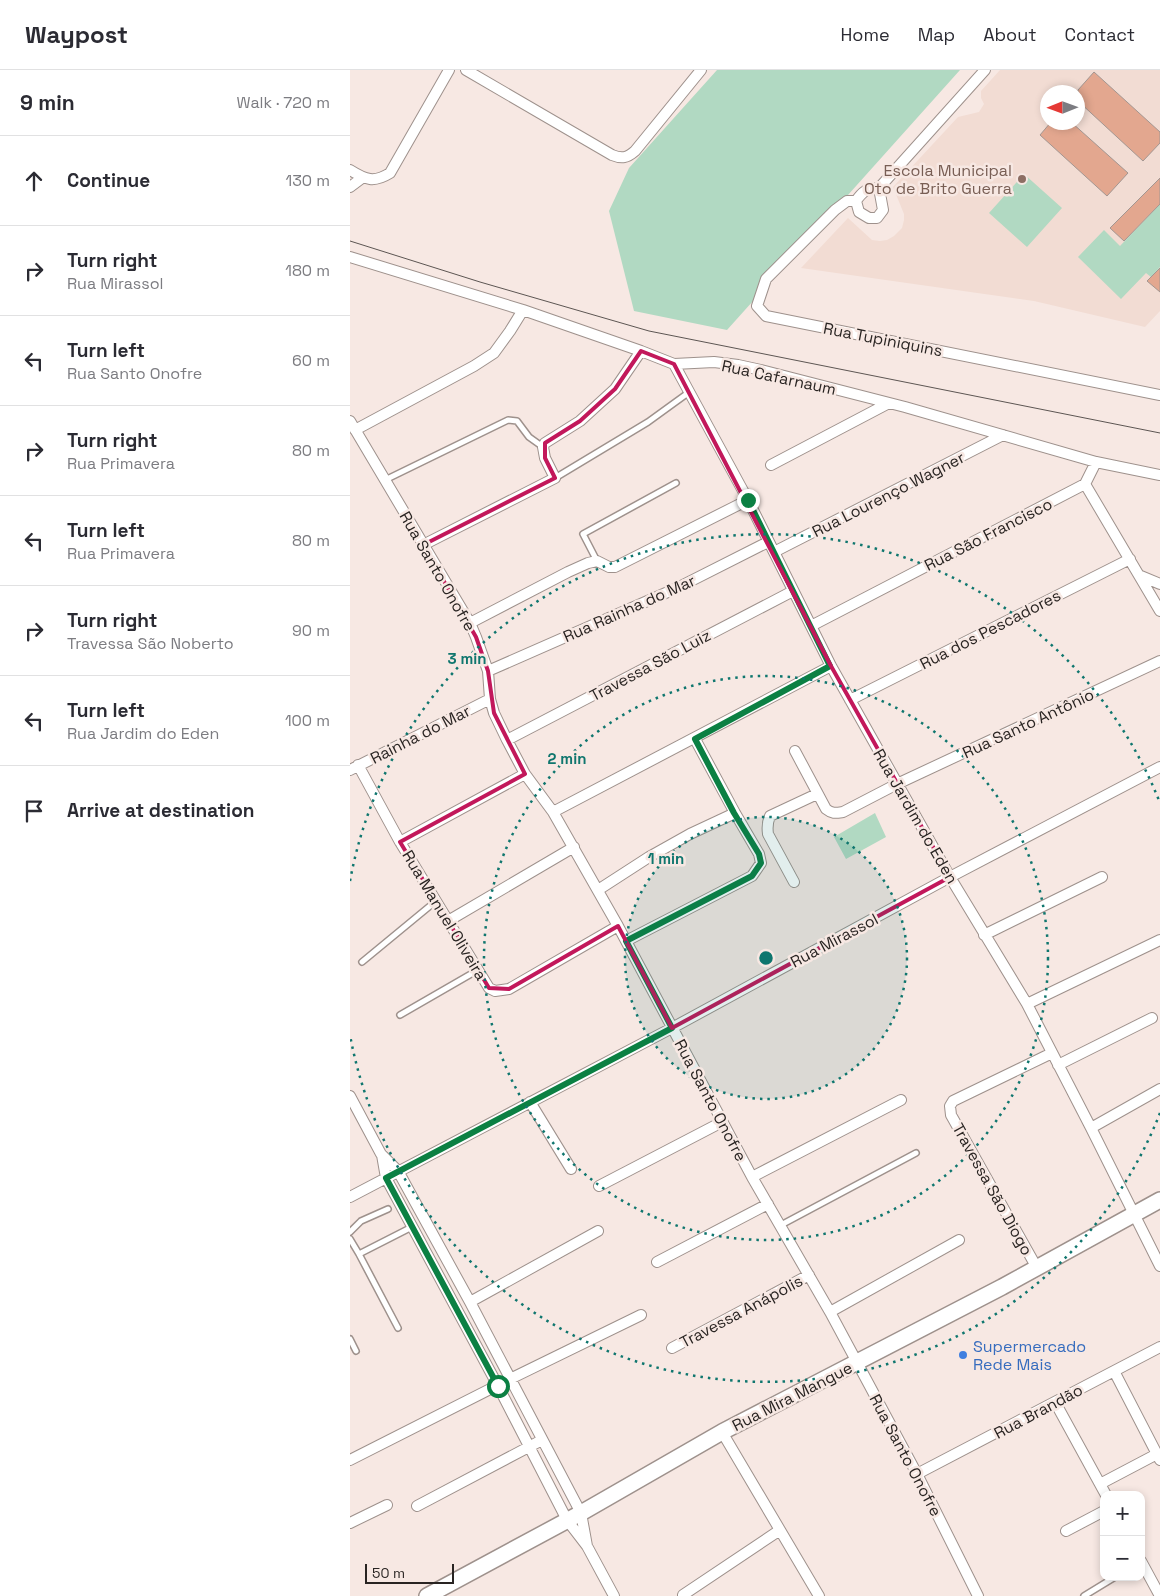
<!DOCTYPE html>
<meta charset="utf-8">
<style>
:root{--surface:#fff;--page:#f7f7f7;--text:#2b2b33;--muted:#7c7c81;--line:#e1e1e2}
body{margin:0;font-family:"Space Grotesk",sans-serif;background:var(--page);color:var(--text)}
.controls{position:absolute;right:15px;bottom:15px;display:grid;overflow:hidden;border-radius:10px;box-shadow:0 2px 8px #0003}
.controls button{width:45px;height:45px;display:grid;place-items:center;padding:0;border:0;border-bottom:1px solid var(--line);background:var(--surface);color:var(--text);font:25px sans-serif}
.compass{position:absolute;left:690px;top:15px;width:45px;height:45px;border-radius:50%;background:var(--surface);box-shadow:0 2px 8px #0003;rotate:269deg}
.scale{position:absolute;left:15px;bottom:12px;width:89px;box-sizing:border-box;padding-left:5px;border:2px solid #292422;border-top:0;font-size:14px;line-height:18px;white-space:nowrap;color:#292422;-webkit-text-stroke:4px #f7e8e3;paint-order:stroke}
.stop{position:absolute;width:15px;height:15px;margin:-11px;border:4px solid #0b8043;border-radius:50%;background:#fff}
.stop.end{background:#0b8043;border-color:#fff;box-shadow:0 1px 5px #0008}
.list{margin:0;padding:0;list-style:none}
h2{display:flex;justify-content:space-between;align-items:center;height:65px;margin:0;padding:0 20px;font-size:21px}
h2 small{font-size:16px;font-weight:400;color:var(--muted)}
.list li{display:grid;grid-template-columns:32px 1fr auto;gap:15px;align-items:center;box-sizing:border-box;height:90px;padding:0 20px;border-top:1px solid var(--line)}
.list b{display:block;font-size:19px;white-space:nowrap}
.list p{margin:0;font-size:16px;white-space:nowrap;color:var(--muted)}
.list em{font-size:16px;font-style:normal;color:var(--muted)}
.icon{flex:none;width:28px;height:28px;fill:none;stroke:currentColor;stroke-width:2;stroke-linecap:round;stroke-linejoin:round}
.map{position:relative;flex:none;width:810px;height:1526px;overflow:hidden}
header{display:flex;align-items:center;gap:30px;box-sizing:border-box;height:70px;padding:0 25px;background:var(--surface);border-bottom:1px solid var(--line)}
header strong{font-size:24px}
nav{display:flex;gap:28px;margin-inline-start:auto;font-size:18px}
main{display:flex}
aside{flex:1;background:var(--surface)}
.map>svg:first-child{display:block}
.built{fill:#f2dcd3;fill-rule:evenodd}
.green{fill:#b1d9c2}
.building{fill:#e3a78f;stroke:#a39691}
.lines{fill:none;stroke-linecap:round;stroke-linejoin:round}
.service-casing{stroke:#9e918c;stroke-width:8}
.minor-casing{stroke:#9e918c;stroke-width:12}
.secondary-casing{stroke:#9e918c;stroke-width:18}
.service{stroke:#fff;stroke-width:5}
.minor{stroke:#fff;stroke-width:10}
.secondary{stroke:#fff;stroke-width:15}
.tram{stroke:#5c5552;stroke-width:1}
.route{stroke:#0b8043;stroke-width:6}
.marked{fill:none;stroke:#c2185b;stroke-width:4;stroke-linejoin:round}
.ring{fill:none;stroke:#0f766e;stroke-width:2.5;stroke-dasharray:2.5 5}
.education-dot{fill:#8d6e63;stroke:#f7e8e3;stroke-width:2}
.shop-dot{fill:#3f7fe0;stroke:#f7e8e3;stroke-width:2}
.labels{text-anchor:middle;stroke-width:5;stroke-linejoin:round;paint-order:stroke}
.education-label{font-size:16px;fill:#785e54;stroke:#f7e8e3;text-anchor:end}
.street-label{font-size:16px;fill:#292422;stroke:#f7e8e3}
.shop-label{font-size:16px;fill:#366cbe;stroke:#f7e8e3;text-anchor:start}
.centre{fill:#0f766e;stroke:#f7e8e3;stroke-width:2.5}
.ring-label{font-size:15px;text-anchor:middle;font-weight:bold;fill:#0f766e;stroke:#f7e8e3;stroke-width:5;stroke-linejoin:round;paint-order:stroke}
</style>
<header>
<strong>Waypost</strong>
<nav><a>Home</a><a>Map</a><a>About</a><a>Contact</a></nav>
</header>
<main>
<aside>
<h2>9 min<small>Walk · 720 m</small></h2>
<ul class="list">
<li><svg class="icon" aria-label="ahead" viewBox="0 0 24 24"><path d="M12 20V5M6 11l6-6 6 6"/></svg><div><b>Continue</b></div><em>130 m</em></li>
<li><svg class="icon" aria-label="right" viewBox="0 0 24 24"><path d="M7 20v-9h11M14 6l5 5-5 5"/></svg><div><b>Turn right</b><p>Rua Mirassol</p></div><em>180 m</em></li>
<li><svg class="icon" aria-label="left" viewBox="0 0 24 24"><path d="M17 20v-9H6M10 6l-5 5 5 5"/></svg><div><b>Turn left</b><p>Rua Santo Onofre</p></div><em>60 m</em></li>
<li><svg class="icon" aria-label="right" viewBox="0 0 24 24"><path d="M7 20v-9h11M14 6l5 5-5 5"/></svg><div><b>Turn right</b><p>Rua Primavera</p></div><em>80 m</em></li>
<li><svg class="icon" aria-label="left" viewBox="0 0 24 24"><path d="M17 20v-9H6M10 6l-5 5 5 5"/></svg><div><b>Turn left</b><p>Rua Primavera</p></div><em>80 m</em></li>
<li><svg class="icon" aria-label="right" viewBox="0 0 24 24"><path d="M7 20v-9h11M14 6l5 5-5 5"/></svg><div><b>Turn right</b><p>Travessa São Noberto</p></div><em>90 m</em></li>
<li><svg class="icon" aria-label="left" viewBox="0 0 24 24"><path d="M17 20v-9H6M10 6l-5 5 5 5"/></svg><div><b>Turn left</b><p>Rua Jardim do Eden</p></div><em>100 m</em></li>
<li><svg class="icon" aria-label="arrive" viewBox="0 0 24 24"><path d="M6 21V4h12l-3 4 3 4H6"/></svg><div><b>Arrive at destination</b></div></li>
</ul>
</aside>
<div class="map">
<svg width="810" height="1526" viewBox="0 0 810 1526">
<rect width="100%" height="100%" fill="#f7e8e3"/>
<!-- built -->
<path class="built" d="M650 0H810V241L795 257 684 231 451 198 498 148 522 170 530 171 537 170 544 166 552 158 554 150V144L543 117 608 47 629 42 634 34 631 28V21ZM698 22H728V52H698Z"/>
<!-- green -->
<path class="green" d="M367 0H610L377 260 284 241 259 141 279 98Z
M674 104 712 138 677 177 639 143Z
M810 134V197L801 207 796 203 771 229 728 187 754 160 770 176Z
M525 743 536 767 496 789 484 767Z"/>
<!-- building -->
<path class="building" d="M744 2 810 62V73L793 91 728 31V20Z
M701 52H721L778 103 757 126 690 65Z
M810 108V134L774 171 760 158Z
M810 198V222L797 211Z"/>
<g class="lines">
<defs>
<path id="service" d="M205 408 298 352 338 323
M35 410 158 350 167 351 179 367 193 377
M247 491 233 464 326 413
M12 892 86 831
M50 945 128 900
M431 1155 566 1083
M0 1162 11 1151 38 1139
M0 1169 9 1184 62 1157
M9 1184 48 1258
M0 1269 6 1281
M734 1526 765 1507"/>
<path id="minor" d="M116 0 262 85C272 89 277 88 285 81L351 0
M0 100C16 110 24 113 40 103L99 0
M0 117 12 108
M529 118 533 140 527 148H519L509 142 506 131C512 122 518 117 529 118L635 0
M506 131H497L485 140 416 209 407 236 416 246 810 325
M0 187 173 240 291 281 324 294 364 292 388 295 411 300 555 337 746 392 810 405
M324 294 398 430 481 596 600 807 677 934 741 1058 810 1196
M0 351 120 553 126 567 138 601 140 629 144 643 157 670 175 704 203 742 268 856 402 1107 480 1242 567 1404 628 1526
M5 360 124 296 144 283 160 261 173 240
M421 395 539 333
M735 414 810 541
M73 475 205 408 195 388 193 377 195 373 230 351 265 319 291 281
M424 482 653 365
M791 506 810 514
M120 553 218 502 238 493 247 491 259 497H265L398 430
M461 556 735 414 746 392
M138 601 327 518 418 472
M500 630 780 489
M157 670 443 521
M445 681 476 739C482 744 486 743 493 742L547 714 810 591
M8 695 50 772 139 918 145 921 159 919 268 856
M0 700 140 629
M203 742 481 596
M50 772 175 704
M444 812 418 764C417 757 417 753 420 746L467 724
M248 820 299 787 340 764 385 743
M98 851 224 777
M634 865 752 807
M276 871 402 806 411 793 409 784 385 743 345 669
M677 934 810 870
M708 995 802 948
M0 1026 31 1084 48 1101 120 1232 231 1443 237 1476
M180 1032 221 1099
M741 1058 810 1019
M32 1085 36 1108 148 1316 217 1450 237 1476 264 1526
M402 1107 551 1030
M249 1116 372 1052
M0 1127 322 958 600 807 810 697
M307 1192 418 1134
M687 1198 601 1045 600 1036 603 1031 702 983
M120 1232 248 1161
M480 1242 609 1170
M322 1278 459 1205
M764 1301 810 1390
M705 1332 756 1425
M372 1362 469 1526
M0 1390 160 1309 291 1245
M567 1404 810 1277
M750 1414 807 1384
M67 1436 192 1370
M0 1453 37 1435
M716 1461 754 1441
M791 1491 810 1526
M333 1525 430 1460"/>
<path id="secondary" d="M77 1526 231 1443 372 1362 652 1217 810 1130"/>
</defs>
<!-- service casing -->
<use href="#service" class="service-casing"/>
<!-- minor casing -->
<use href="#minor" class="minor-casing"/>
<!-- secondary casing -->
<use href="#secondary" class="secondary-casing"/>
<!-- service -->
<use href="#service" class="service"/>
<!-- minor -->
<use href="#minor" class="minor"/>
<!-- secondary -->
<use href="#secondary" class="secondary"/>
<!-- tram -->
<path class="tram" d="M0 171 130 212 299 261 810 363"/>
</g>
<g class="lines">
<!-- route -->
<path class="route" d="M148 1316 36 1108 322 958 276 871 402 806 411 793 409 784 384 743 345 669 480 596 398 430"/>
</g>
<!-- marked area -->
<path class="marked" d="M291 281 324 294 481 596 600 807 322 958 268 856 159 919 139 918 50 772 175 704 144 643 138 601 126 567 73 475 205 408 195 388V373L230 351 265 319Z"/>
<!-- distance rings -->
<circle cx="416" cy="888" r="141" fill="#0f766e" fill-opacity=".12"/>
<g class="ring">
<circle cx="416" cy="888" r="141"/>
<circle cx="416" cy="888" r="282"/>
<path d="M810 1043A423 423 0 0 1 0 965M0 811A423 423 0 0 1 810 733"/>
</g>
<!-- markers -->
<circle class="education-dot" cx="672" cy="109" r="5"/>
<circle class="shop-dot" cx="613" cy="1285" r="5"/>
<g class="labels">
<!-- education labels -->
<g class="education-label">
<text x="662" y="106">Escola Municipal<tspan x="662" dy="18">Oto de Brito Guerra</tspan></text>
</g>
<!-- street labels -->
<g class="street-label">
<text transform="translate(533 269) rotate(11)" y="6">Rua Tupiniquins</text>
<text transform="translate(429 307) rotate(12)" y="6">Rua Cafarnaum</text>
<text transform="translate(538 424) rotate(-27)" y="6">Rua Lourenço Wagner</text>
<text transform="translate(638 464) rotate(-27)" y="6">Rua São Francisco</text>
<text transform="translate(88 501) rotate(60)" y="6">Rua Santo Onofre</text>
<text transform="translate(279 538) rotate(-24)" y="6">Rua Rainha do Mar</text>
<text transform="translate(640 559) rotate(-27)" y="6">Rua dos Pescadores</text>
<text transform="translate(300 595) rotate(-28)" y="6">Travessa São Luiz</text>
<text transform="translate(678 653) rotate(-25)" y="6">Rua Santo Antônio</text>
<text transform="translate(70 664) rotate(-27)" y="6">Rainha do Mar</text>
<text transform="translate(566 746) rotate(60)" y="6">Rua Jardim do Eden</text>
<text transform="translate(95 845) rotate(59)" y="6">Rua Manuel Oliveira</text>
<text transform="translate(484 870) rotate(-28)" y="6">Rua Mirassol</text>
<text transform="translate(361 1030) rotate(62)" y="6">Rua Santo Onofre</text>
<text transform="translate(643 1119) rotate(61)" y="6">Travessa São Diogo</text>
<text transform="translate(391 1241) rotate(-28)" y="6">Travessa Anápolis</text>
<text transform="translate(442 1326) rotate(-27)" y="6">Rua Mira Mangue</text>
<text transform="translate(688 1341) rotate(-28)" y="6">Rua Brandão</text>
<text transform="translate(556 1385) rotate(62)" y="6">Rua Santo Onofre</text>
</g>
<!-- shop labels -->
<g class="shop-label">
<text x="623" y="1282">Supermercado<tspan x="623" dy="18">Rede Mais</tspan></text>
</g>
</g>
<circle cx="416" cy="888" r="8" class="centre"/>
<g class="ring-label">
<text x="117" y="594">3 min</text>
<text x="217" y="694">2 min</text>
<text x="316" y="794">1 min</text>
</g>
</svg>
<div class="controls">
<button>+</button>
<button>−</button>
</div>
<svg class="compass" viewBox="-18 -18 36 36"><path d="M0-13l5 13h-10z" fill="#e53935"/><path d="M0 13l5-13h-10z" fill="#7c7c81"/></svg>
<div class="scale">50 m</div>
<div class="stop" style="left:148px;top:1316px"></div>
<div class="stop end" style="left:398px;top:430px"></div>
</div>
</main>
